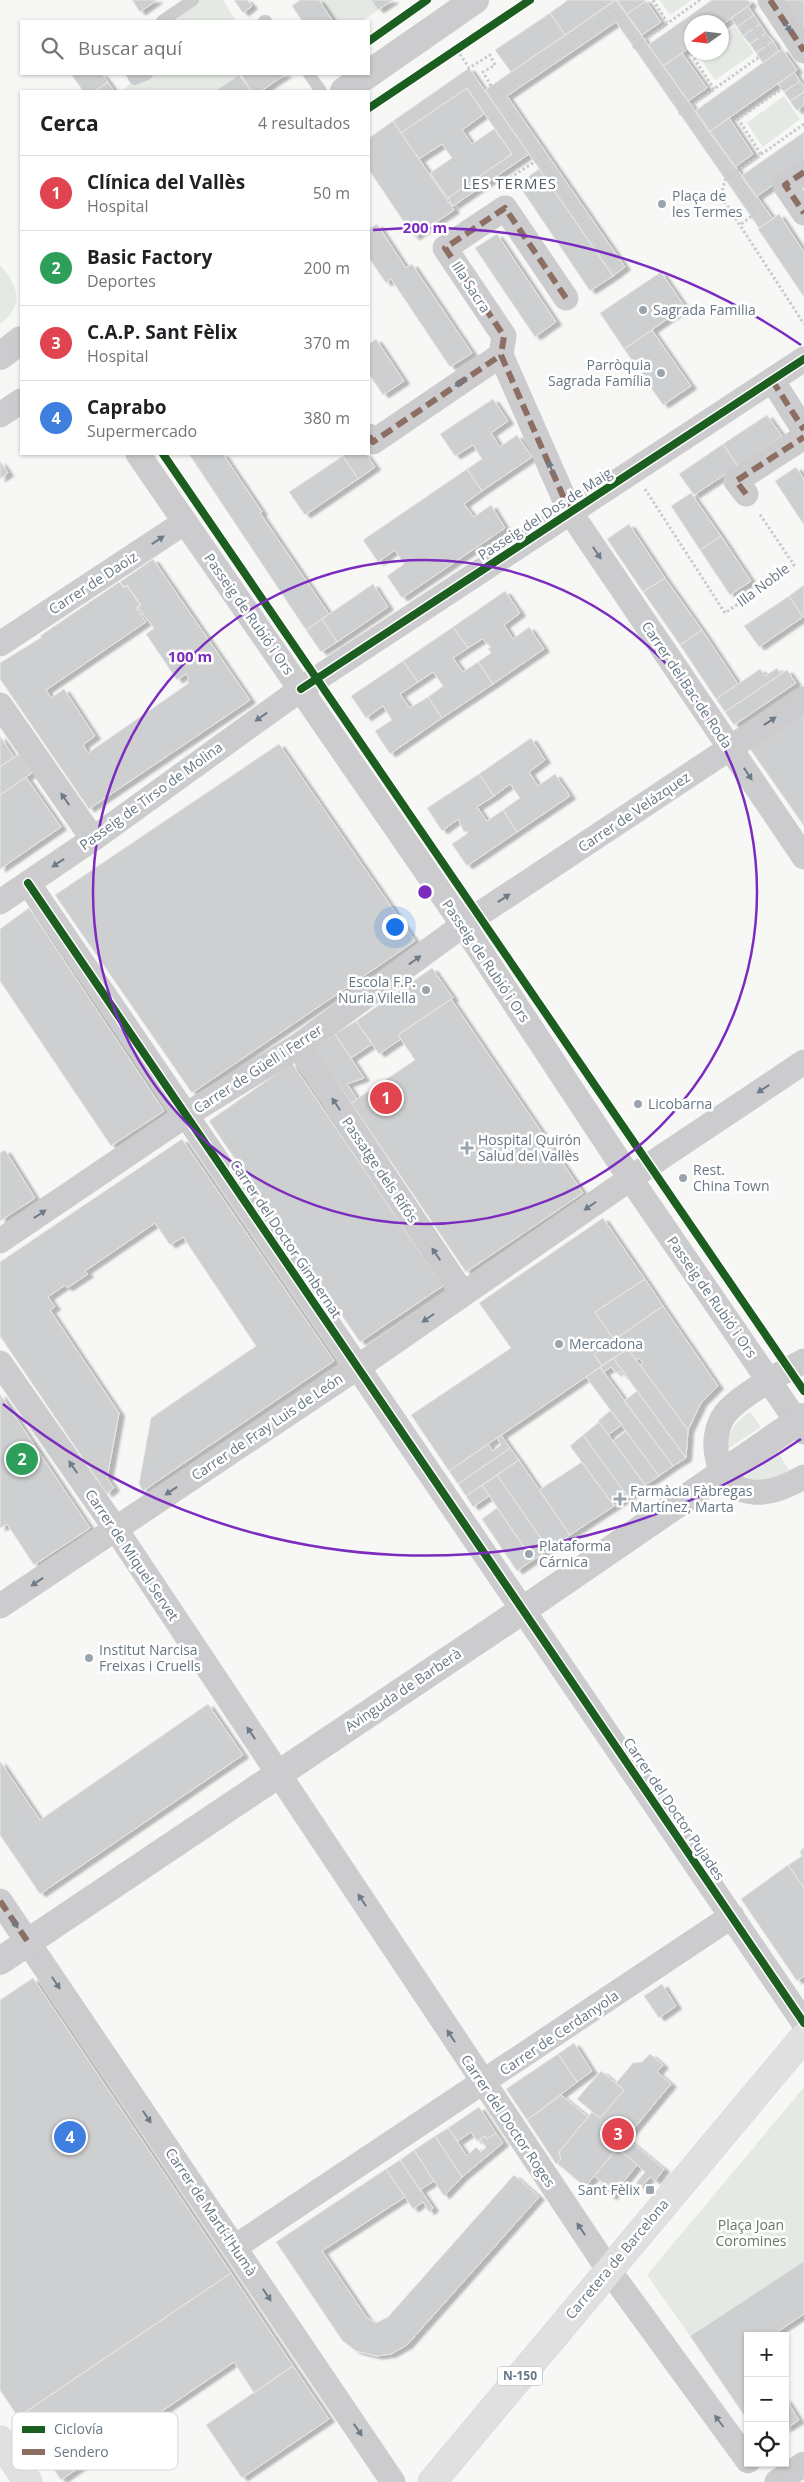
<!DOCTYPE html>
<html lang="es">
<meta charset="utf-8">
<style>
:root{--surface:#fff;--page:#f6f6f6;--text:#202124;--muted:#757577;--line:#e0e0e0;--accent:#111827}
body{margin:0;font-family:"Open Sans",sans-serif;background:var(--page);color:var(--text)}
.controls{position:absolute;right:15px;bottom:15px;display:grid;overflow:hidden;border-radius:0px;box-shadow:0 1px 4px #0004}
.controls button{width:45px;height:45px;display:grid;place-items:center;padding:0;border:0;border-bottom:1px solid var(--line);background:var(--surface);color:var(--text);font:25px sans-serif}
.compass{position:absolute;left:684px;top:15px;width:45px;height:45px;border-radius:50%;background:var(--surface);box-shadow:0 1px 4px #0004;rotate:256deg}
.you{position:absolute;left:394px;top:926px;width:18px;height:18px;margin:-12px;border:4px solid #fff;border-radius:50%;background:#1a73e8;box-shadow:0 0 0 8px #1a73e833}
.badge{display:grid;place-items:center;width:32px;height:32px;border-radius:50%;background:var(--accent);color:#fff;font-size:16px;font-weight:700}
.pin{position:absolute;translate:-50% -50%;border:2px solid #fff;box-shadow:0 1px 5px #0006}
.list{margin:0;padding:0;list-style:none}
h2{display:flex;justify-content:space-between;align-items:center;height:65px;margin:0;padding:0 20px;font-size:21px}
h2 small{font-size:16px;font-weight:400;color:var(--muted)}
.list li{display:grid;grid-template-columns:32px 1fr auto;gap:15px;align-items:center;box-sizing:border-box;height:75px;padding:0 20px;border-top:1px solid var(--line)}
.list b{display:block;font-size:19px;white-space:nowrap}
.list p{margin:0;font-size:16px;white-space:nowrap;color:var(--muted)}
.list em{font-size:16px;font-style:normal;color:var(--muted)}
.icon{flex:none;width:28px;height:28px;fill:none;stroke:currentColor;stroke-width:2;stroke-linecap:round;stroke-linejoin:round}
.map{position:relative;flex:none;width:804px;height:2482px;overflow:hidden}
.search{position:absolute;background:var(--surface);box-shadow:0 1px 4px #0004;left:20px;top:20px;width:350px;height:55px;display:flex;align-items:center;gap:12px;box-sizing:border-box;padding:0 18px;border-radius:0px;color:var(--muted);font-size:19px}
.panel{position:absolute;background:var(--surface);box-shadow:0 1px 4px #0004;left:20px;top:90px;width:350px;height:365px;border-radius:0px}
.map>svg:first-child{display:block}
.green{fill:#e5e9e4}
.building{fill:#cecfd0;stroke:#e6e6e6;filter:url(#shadow)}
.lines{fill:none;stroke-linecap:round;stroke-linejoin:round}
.secondary-casing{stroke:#d4d5d6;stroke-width:29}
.primary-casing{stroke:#d4d5d5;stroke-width:29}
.path{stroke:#cacbcc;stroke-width:3;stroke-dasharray:2.5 2.5;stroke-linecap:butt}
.service{stroke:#ccccce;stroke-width:12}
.minor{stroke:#ccccce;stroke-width:25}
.tertiary{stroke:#ccccce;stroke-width:28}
.secondary{stroke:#e0e0e1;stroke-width:28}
.primary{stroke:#e0e0e1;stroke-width:28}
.quiet{stroke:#8d6e63;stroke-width:6;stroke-dasharray:12 6;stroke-linecap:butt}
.cycleway-casing{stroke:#fff;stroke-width:11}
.cycleway{stroke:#1b5e20;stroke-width:8}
.oneway{fill:#6d7b89}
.ring{fill:none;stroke:#7b2cbf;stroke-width:2.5}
.poi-dot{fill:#9aa4ad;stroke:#fff;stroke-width:2}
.labels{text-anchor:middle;stroke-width:5;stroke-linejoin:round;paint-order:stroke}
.shield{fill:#fff;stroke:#95a0aa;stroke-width:1}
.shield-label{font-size:12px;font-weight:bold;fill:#687785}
.poi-label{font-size:14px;fill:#687785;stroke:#fff;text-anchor:start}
.street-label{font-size:14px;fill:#687785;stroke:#fff}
.park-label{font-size:14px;fill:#667763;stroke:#fff}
.neighbourhood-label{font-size:15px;letter-spacing:1px;fill:#56606a;stroke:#fff}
.key{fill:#fff;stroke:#d2d6da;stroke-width:1}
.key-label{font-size:14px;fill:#687785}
.centre{fill:#7b2cbf;stroke:#fff;stroke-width:2.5}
.ring-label{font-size:15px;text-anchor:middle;font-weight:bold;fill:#7b2cbf;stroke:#fff;stroke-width:5;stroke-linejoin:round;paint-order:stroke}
</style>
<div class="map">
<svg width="804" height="2482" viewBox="0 0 804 2482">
<defs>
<filter id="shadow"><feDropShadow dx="5.5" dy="3" stdDeviation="1" flood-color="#0004"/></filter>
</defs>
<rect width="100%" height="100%" fill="#f7f7f6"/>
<!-- green -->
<path class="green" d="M193 0H223L236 21H162Z
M319 0H371L378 10 362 21H333Z
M660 0H692L670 15Z
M735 26 754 53 715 80 697 53 722 52V36Z
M132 74H241L215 91H122L135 79Z
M784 96 800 119 763 147 747 123Z
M0 265C19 287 25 304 0 324Z
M750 1412 761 1427 726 1450C728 1432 735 1421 750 1412Z
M779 1454 789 1470C775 1479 760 1483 744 1477Z
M804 2087V2261L690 2336 647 2275Z"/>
<!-- building -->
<path class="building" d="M132 0H157L140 12Z
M234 0H247L252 6 243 13Z
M300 0H319L333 21H302L292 6Z
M371 0H393L378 10Z
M568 0H615L565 35 550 13Z
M616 0 773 219 759 228 616 22 507 96 625 267 613 276 485 90Z
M617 0H645L646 1 627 14Z
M712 0H748L751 4 722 25V22H692V46L663 66 648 45Z
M782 0H804V31Z
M646 1 661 22 642 35 627 14Z
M748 6 754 15 737 27 731 18Z
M550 13 565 35 511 72 495 50Z
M754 15 760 24 743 36 737 27Z
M760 24 766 33 750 44 743 36Z
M766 33 773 41 756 53 750 44Z
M773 41 779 51 763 63 756 53Z
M782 49 797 70 709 132 695 111Z
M682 53 707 88 688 101 663 66Z
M469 68 529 154 453 206 448 198 512 154 467 88 401 133 393 121Z
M794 72 800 81 784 92 778 84Z
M71 74H102L108 82 95 91H83Z
M241 74H286L261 91H251Z
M239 75 251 91H215Z
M800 81 804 86V92L790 101 784 92Z
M108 82 114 91H95Z
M467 88 484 114 462 130 472 144 494 129 512 154 448 198 430 173 452 158 442 144 419 159 401 133Z
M804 92V105L797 111 790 101Z
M729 118 753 154 735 167 709 132Z
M393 121 454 210 414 237 369 170V138Z
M804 132V163L756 197 741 176Z
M539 169 613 276 590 291 518 184Z
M779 214 804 252V297L758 229Z
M377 224 406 268 412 264 472 353 450 367 391 279 386 283 369 258V229Z
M497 234 556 322 535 337 475 248Z
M661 272 685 307 624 349 600 313Z
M652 330 691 386 663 405 624 349Z
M376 339 404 381 383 395 369 374V344Z
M493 399 508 421 491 433 500 447 517 435 532 457 482 491 467 469 482 459 473 445 455 456 440 434Z
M767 415 782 436 738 466 723 444Z
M723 444 738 466 694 495 679 474Z
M189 454H223L262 512 260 513 329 614 306 630Z
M347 454H366L375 467 358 479 343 456Z
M343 456 358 479 305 515 289 492Z
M0 461 8 473 0 479Z
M796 467 804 479V525L775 481Z
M467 469 482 491 464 504 474 517 491 505 505 528 402 598 387 576 404 564 395 550 378 562 363 540Z
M691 493 721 536 700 550 671 506Z
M629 524 665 578 643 592 607 539Z
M721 536 751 581 730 595 700 550Z
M153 559 250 700 89 809 0 679V663L42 637 40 636 119 582 124 588 127 586 140 605 136 608 146 622 46 690 51 698 64 689 95 736 83 745 88 753 189 683 187 681 189 679 186 674 177 680 146 634 154 628 138 608 141 605 127 585 124 587 120 582Z
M665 578 702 630 680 645 643 592Z
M373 584 388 607 337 642 322 619Z
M804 585V616L803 617 789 596Z
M505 591 520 613 504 625 513 639 529 627 544 649 493 684 478 662 491 653 488 648 491 647 482 639 468 648 453 627Z
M789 596 803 617 759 647 744 626Z
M322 619 337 642 321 652 306 630Z
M453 627 468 648 453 658 463 672 478 662 493 684 442 718 428 697 443 686 433 672 418 682 403 661Z
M702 630 738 684 716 699 680 645Z
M403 661 418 682 400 694 410 708 428 697 442 718 390 754 375 731 392 720 383 706 366 718 351 696Z
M777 668 781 674 725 712 716 699 760 669 765 676Z
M787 670 796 683 734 725 725 712Z
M804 712V826L750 749Z
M0 736 14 757 0 767Z
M531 738 545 760 529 772 538 786 555 774 570 796 517 832 503 810 520 798 510 784 494 796 479 774Z
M279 744 415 941 192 1093 55 895Z
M19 754 32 773 0 795V767Z
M479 774 494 796 477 807 487 821 503 810 517 832 467 866 452 844 468 833 466 831 464 832 458 819 442 831 427 808Z
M26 777 61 827 0 869V795Z
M29 908 164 1111 111 1146 0 981V929Z
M432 968 453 998 398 1035 401 1039 379 1054 356 1021Z
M451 999 583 1193 466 1272 351 1103 415 1060 398 1035Z
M356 1021 372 1044 351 1058 335 1034Z
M335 1034 364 1078 347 1084 357 1099 351 1103 314 1049Z
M292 1063 443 1286 360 1342 209 1121Z
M182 1139 334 1361 143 1491 139 1484 151 1418 256 1346 183 1237 170 1245 155 1223 85 1271 88 1274 67 1288 65 1285 48 1297 55 1307 50 1310 119 1413 107 1478 114 1488 107 1494 0 1336V1262Z
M5 1150 35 1198 0 1221V1153Z
M603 1218 645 1279 595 1312 614 1340 594 1354 602 1366 449 1471 411 1415 511 1348 479 1303Z
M645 1279 663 1306 614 1340 595 1312Z
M663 1306 718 1386 701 1403 688 1430 640 1365 643 1363 639 1358 636 1360 628 1349 602 1366 594 1354Z
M628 1349 688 1430 686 1458 613 1358Z
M613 1358 625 1374 623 1376 619 1371 616 1373 611 1367 604 1372 600 1367Z
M600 1367 673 1466 659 1476 586 1377Z
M637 1391 686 1458 673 1466 624 1401Z
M0 1394 90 1528 34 1565 7 1524 0 1528Z
M611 1410 622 1425 608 1435 598 1421Z
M599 1422 645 1485 628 1497 583 1435Z
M626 1431 659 1476 645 1485 613 1441Z
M501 1435 510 1448 458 1484 449 1471 488 1444 493 1451 501 1445 497 1438Z
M583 1435 628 1497 614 1506 570 1446Z
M510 1448 519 1460 466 1496 458 1484Z
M519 1460 570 1535 549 1550 497 1475Z
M582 1462 614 1506 570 1535 539 1490Z
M497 1475 549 1550 533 1560 482 1485Z
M482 1485 489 1496 473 1507 466 1496Z
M497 1508 533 1560 517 1571 482 1519Z
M208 1704 243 1755 40 1894 0 1835V1761L40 1820Z
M804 1847V1888L788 1865 802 1856 800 1852Z
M788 1865 804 1888V1976L797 1981 741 1899Z
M33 1978 231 2273 18 2417 0 2390V2000Z
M662 1984 676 2006 659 2018 644 1996Z
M574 2043 592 2071 577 2082 558 2054Z
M558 2054 577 2082 527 2120 506 2089Z
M650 2054 663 2065 657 2072 671 2084 585 2187 557 2163 561 2159 559 2152 592 2112 600 2118 624 2090 616 2083 633 2063 642 2062Z
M601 2071 624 2090 600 2118 577 2099Z
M561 2095 588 2117 559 2152 561 2159 556 2164 527 2120Z
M479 2107 496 2133 487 2139 485 2136 477 2141 471 2132 458 2141 448 2128Z
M448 2128 467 2156 476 2147 481 2152 486 2147 480 2139 485 2136 487 2139 496 2133 503 2143 462 2177 435 2136Z
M435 2136 462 2177 444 2196 414 2150Z
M626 2138 664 2169 655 2181 650 2177 641 2187 636 2183 645 2172 618 2148Z
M618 2148 637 2165 611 2197 599 2186 602 2182 594 2176Z
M414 2150 434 2181 420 2190 400 2160Z
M400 2160 433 2208 429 2212 423 2202 413 2209 386 2169Z
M386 2169 405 2197 322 2251 367 2318 376 2323 388 2317 514 2175 539 2197 407 2345 391 2354 377 2356 356 2351 342 2340 276 2242Z
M804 2261V2314L771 2336H748V2421L690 2336Z
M231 2273 293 2366 254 2393 234 2362 61 2480 18 2417Z
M293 2366 329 2419 242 2478 206 2425Z
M785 2398 799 2420 785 2429Z"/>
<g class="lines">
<defs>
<path id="secondary" d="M0 2440 28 2482"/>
<path id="primary" d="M432 2482 804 2037"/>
</defs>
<!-- secondary casing -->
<use href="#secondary" class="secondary-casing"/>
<!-- primary casing -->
<use href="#primary" class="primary-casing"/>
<!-- path -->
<path class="path" d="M653 0 667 22
M633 48 700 0
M692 50 690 52 714 89
M460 54 469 68 490 55 495 65 483 72 491 86 500 92
M679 114 769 50 744 13 722 30
M804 124 725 180 721 196 804 324
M761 154 738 119 793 81 804 98
M505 185V181L547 154
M614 267 497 95 615 11 756 213 741 224
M645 489 725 613 794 565 759 513"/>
<!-- service -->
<path class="service" d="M162 21 193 0
M264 21H266
M132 74 135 79 147 74
M309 74 321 91"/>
<!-- minor -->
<path class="minor" d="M770 0 804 51
M804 172 785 185 804 213
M566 298 505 208 445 248 504 336 501 355 570 512 804 857
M772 380 804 430
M0 415 21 401
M369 436 373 442 501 355
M138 454 463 925 630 1178 804 1432
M746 494 736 481 804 437
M0 644 185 522
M0 705 93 839
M28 883 804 2023
M0 902 93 839 301 689 804 359
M298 1046 463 1294
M0 1241 186 1115 298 1046 463 925 804 699
M804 1361C784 1371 738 1397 725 1414 706 1440 717 1490 753 1492 772 1494 788 1485 804 1477
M0 1363 115 1528 608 2269 748 2461
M0 1606 358 1367 660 1158 804 1062
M0 1901 393 2482
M235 2247 732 1916
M777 2482 804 2464"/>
<!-- tertiary -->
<path class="tertiary" d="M344 91 475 0
M0 356 21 340
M0 1961 523 1610 804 1417"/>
<!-- secondary -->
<use href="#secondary" class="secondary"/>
<!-- primary -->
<use href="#primary" class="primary"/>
<!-- quiet -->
<path class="quiet" d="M770 0 804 51
M804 172 785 185 804 213
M566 298 505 208 445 248 504 336 501 355 570 512
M772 380 804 430
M369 436 373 442 501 355
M746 494 736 481 804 437
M0 1901 28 1942"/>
<defs>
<path id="cycleway" d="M369 41 427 0
M369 108 530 0
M163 454 804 1391
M301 689 804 359
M28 883 804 2023"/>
</defs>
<!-- cycleway casing -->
<use href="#cycleway" class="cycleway-casing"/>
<!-- cycleway -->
<use href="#cycleway" class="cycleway"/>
</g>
<!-- one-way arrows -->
<defs><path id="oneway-solid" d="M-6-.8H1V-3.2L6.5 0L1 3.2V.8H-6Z" transform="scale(1.25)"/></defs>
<g class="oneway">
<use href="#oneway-solid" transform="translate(787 26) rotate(56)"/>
<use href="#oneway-solid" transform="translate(461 382) rotate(146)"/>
<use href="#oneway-solid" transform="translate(551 468) rotate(-114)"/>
<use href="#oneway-solid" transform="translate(158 540) rotate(-33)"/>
<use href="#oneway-solid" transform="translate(597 553) rotate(56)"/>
<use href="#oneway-solid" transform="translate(261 717) rotate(144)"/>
<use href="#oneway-solid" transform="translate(770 721) rotate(-33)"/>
<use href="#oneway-solid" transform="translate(748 774) rotate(56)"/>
<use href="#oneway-solid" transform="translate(65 799) rotate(-125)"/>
<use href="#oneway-solid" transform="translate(58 863) rotate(146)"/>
<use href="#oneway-solid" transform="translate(504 898) rotate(-34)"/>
<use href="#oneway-solid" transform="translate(415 960) rotate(-36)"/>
<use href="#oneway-solid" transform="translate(763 1089) rotate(146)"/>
<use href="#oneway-solid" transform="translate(336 1104) rotate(-124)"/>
<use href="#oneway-solid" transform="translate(590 1206) rotate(145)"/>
<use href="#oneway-solid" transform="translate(40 1214) rotate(-34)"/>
<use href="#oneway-solid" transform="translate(436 1254) rotate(-124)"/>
<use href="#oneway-solid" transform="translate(428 1318) rotate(145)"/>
<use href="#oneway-solid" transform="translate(73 1467) rotate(-125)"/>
<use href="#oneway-solid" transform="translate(171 1491) rotate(146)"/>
<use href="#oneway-solid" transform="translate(37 1582) rotate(146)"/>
<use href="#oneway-solid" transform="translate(251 1733) rotate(-124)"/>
<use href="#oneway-solid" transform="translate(362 1900) rotate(-123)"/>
<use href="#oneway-solid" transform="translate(14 1922) rotate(56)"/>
<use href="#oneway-solid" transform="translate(56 1983) rotate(56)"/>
<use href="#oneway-solid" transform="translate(451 2036) rotate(-123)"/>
<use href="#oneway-solid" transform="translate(147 2117) rotate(56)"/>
<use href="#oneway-solid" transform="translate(581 2229) rotate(-124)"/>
<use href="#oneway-solid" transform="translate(267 2295) rotate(56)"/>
<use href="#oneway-solid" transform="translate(719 2421) rotate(-127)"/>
<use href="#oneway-solid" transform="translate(358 2430) rotate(56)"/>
</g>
<!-- distance rings -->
<g class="ring">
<circle cx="425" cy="892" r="332"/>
<path d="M801 1439A664 664 0 0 1 3 1404M373 230A664 664 0 0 1 801 345"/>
</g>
<!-- markers -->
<g class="poi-dot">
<circle cx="662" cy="204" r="5"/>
<circle cx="643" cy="310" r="5"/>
<circle cx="661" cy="373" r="5"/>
<circle cx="426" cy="990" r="5"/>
<circle cx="638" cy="1104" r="5"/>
<path d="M464.5 1140.5h5v5h5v5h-5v5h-5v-5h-5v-5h5z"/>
<circle cx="683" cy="1178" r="5"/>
<circle cx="559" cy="1344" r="5"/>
<path d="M617.5 1491.5h5v5h5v5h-5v5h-5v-5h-5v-5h5z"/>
<circle cx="529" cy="1554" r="5"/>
<circle cx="89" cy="1658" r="5"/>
<rect x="645" y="2185" width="10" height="10" rx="2.5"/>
</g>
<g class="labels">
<!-- shield labels -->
<rect class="shield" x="497.5" y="2366.5" width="45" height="19" rx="4"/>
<g class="shield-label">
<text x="520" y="2380">N-150</text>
</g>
<!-- poi labels -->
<g class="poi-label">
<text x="672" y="201">Plaça de<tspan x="672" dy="16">les Termes</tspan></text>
<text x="653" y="315">Sagrada Familia</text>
<text x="651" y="370" text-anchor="end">Parròquia<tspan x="651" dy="16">Sagrada Família</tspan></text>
<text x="416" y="987" text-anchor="end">Escola F.P.<tspan x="416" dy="16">Nuria Vilella</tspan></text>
<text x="648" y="1109">Licobarna</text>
<text x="478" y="1145">Hospital Quirón<tspan x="478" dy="16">Salud del Vallès</tspan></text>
<text x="693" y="1175">Rest.<tspan x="693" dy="16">China Town</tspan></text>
<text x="569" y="1349">Mercadona</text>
<text x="630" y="1496">Farmàcia Fàbregas<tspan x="630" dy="16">Martínez, Marta</tspan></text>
<text x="539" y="1551">Plataforma<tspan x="539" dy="16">Cárnica</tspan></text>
<text x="99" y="1655">Institut Narcisa<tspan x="99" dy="16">Freixas i Cruells</tspan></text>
<text x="640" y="2195" text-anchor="end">Sant Fèlix</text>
</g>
<!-- street labels -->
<g class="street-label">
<text transform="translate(471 287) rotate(57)" y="5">Illa Sacra</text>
<text transform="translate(545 514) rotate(-33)" y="5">Passeig del Dos de Maig</text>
<text transform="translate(93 583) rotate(-33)" y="5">Carrer de Daoiz</text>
<text transform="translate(763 585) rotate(-37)" y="5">Illa Noble</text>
<text transform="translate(249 614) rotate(55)" y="5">Passeig de Rubió i Ors</text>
<text transform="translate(687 685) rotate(56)" y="5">Carrer del Bac de Roda</text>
<text transform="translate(151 796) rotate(-36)" y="5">Passeig de Tirso de Molina</text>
<text transform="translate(634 812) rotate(-34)" y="5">Carrer de Velázquez</text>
<text transform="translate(486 961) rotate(56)" y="5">Passeig de Rubió i Ors</text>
<text transform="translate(258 1069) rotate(-33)" y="5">Carrer de Güell i Ferrer</text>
<text transform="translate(380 1170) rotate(56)" y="5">Passatge dels Rifós</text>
<text transform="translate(286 1239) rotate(56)" y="5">Carrer del Doctor Gimbernat</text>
<text transform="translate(712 1297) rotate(55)" y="5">Passeig de Rubió i Ors</text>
<text transform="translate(267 1427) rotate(-34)" y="5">Carrer de Fray Luis de León</text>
<text transform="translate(132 1555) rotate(56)" y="5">Carrer de Miquel Servet</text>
<text transform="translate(403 1690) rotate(-34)" y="5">Avinguda de Barberà</text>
<text transform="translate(674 1809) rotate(56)" y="5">Carrer del Doctor Pujades</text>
<text transform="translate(559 2033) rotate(-34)" y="5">Carrer de Cerdanyola</text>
<text transform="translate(508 2121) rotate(56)" y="5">Carrer del Doctor Roges</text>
<text transform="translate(211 2212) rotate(56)" y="5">Carrer de Martí-l'Humà</text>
<text transform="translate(617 2259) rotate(-50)" y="5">Carretera de Barcelona</text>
</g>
<!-- park labels -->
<g class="park-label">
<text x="751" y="2230">Plaça Joan<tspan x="751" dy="16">Coromines</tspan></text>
</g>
<!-- neighbourhood labels -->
<g class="neighbourhood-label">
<text x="510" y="189">LES TERMES</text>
</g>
</g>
<!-- legend -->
<rect x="12" y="2412" width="166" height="58" rx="8" class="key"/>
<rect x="22" y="2426" width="23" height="7" fill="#1b5e20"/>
<rect x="22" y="2449" width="23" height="6" fill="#8d6e63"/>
<g class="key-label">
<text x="54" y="2434">Ciclovía</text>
<text x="54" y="2457">Sendero</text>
</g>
<circle cx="425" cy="892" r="8" class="centre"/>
<g class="ring-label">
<text x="425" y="233">200 m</text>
<text x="190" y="662">100 m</text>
</g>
</svg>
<div class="controls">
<button>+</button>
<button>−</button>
<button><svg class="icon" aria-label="locate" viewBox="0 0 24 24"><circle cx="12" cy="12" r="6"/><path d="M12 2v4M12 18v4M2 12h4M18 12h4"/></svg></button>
</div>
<svg class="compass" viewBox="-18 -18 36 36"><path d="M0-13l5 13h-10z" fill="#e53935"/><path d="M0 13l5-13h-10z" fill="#757577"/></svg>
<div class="you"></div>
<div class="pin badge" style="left:386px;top:1098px;background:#e0444e">1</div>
<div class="pin badge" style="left:22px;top:1459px;background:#2e9e5b">2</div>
<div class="pin badge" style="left:618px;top:2134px;background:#e0444e">3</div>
<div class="pin badge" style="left:70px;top:2137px;background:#3f7fe0">4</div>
<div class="search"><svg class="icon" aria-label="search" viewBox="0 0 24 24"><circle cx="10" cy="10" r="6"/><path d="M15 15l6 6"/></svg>Buscar aquí</div>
<section class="panel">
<h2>Cerca<small>4 resultados</small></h2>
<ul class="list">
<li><span class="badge" style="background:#e0444e">1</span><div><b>Clínica del Vallès</b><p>Hospital</p></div><em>50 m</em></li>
<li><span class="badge" style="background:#2e9e5b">2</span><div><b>Basic Factory</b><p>Deportes</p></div><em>200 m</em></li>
<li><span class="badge" style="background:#e0444e">3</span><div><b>C.A.P. Sant Fèlix</b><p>Hospital</p></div><em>370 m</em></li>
<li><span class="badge" style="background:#3f7fe0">4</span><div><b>Caprabo</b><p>Supermercado</p></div><em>380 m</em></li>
</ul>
</section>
</div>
